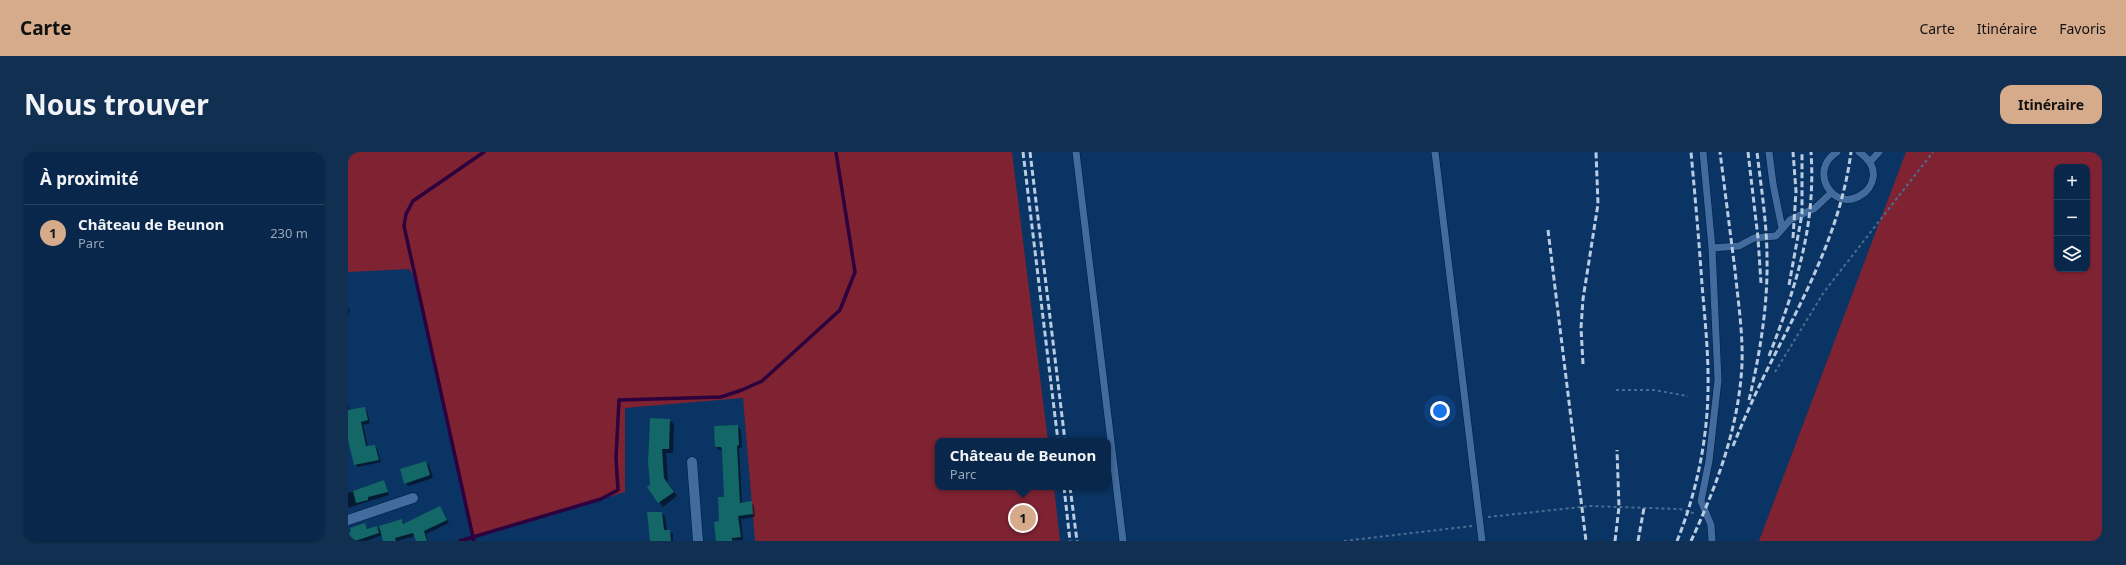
<!DOCTYPE html>
<html lang="fr">
<meta charset="utf-8">
<style>
:root{--surface:#08274a;--page:#112f51;--text:#f1f3f6;--muted:#98a5b5;--line:#294462;--accent:#d6ab8b}
body{margin:0;font-family:"Noto Sans",sans-serif;background:var(--page);color:var(--text)}
.controls{position:absolute;right:12px;top:12px;display:grid;overflow:hidden;border-radius:8px;box-shadow:0 1px 3px #0004}
.controls button{width:36px;height:36px;display:grid;place-items:center;padding:0;border:0;border-bottom:1px solid var(--line);background:var(--surface);color:var(--text);font:20px sans-serif}
.you{position:absolute;left:1092px;top:259px;width:14px;height:14px;margin:-10px;border:3px solid #fff;border-radius:50%;background:#1a73e8;box-shadow:0 0 0 6px #1a73e833}
.badge{display:grid;place-items:center;width:26px;height:26px;border-radius:50%;background:var(--accent);color:#111;font-size:13px;font-weight:700}
.pin{position:absolute;translate:-50% -50%;border:2px solid #fff;box-shadow:0 1px 4px #0006}
.popup{position:absolute;left:587px;top:286px;width:176px;height:52px;box-sizing:border-box;display:grid;place-content:center;border-radius:8px;background:var(--surface);filter:drop-shadow(0 1px 3px #0005);font-size:13px;white-space:nowrap;color:var(--muted)}
.popup b{font-size:15px;color:var(--text)}
.popup::after{content:'';position:absolute;left:50%;top:100%;margin-left:-8px;border:8px solid transparent;border-top-color:var(--surface)}
.list{margin:0;padding:0;list-style:none}
h2{display:flex;justify-content:space-between;align-items:center;height:52px;margin:0;padding:0 16px;font-size:17px}
h2 small{font-size:13px;font-weight:400;color:var(--muted)}
.list li{display:grid;grid-template-columns:26px 1fr auto;gap:12px;align-items:center;box-sizing:border-box;height:56px;padding:0 16px;border-top:1px solid var(--line)}
.list b{display:block;font-size:15px;white-space:nowrap}
.list p{margin:0;font-size:13px;white-space:nowrap;color:var(--muted)}
.list em{font-size:13px;font-style:normal;color:var(--muted)}
.icon{flex:none;width:22px;height:22px;fill:none;stroke:currentColor;stroke-width:2;stroke-linecap:round;stroke-linejoin:round}
.map{position:relative;flex:none;width:1754px;height:389px;overflow:hidden;border-radius:12px}
header{display:flex;align-items:center;gap:24px;box-sizing:border-box;height:56px;padding:0 20px;background:var(--accent);color:#111}
header strong{font-size:19px}
nav{display:flex;gap:22px;margin-inline-start:auto;font-size:14px}
.intro{display:flex;align-items:center;justify-content:space-between;box-sizing:border-box;height:96px;padding:0 24px}
h1{margin:0;font-size:28px}
.button{padding:10px 18px;border-radius:12px;background:var(--accent);color:#111;font-size:14px;font-weight:700}
main{display:flex;gap:24px;padding:0 24px}
aside{flex:1;background:var(--surface);border-radius:12px;box-shadow:0 1px 3px #0004}
.map>svg:first-child{display:block}
.green{fill:#7f2333;fill-rule:evenodd}
.shadow{fill:#0007}
.lines{fill:none;stroke-linecap:round;stroke-linejoin:round}
.stream{stroke:#2d013d;stroke-width:3.5}
.building{fill:#136767}
.service-casing{stroke:#001b3e;stroke-width:8}
.minor-casing{stroke:#001b3e;stroke-width:11}
.path{stroke:#4c6d93;stroke-width:2;stroke-dasharray:3 3;stroke-linecap:butt}
.service{stroke:#426b9e;stroke-width:7}
.minor{stroke:#426b9e;stroke-width:10}
.rail{stroke:#b9cce1;stroke-width:3;stroke-dasharray:6 3;stroke-linecap:butt}
</style>
<header>
<strong>Carte</strong>
<nav><a>Carte</a><a>Itinéraire</a><a>Favoris</a></nav>
</header>
<div class="intro"><h1>Nous trouver</h1><a class="button">Itinéraire</a></div>
<main>
<aside>
<h2>À proximité<small></small></h2>
<ul class="list">
<li><span class="badge">1</span><div><b>Château de Beunon</b><p>Parc</p></div><em>230 m</em></li>
</ul>
</aside>
<div class="map">
<svg width="1754" height="389" viewBox="0 0 1754 389">
<rect width="100%" height="100%" fill="#0a3463"/>
<!-- green -->
<path class="green" d="M0 0H664L700 289H590V335H706L712 389H407L395 246 277 256V340L125 385 66 124 61 117 0 120Z
M1558 0H1754V389H1411ZM1709 15H1739V117H1709Z"/>
<!-- shadow -->
<path class="shadow" d="M0 156 2 158 0 163Z
M0 253 2 260 16 256 19 259 22 271 15 273 20 295 26 294 29 296 33 310 10 315 7 312 3 290 0 291Z
M321 268 326 272 325 301H318L320 331 329 344 315 355 300 335 303 333Z
M389 274 393 278 394 296H391L394 351 403 350 406 354 407 365 393 367 395 388 369 389 377 346 375 298H371L368 295Z
M77 310 81 313 85 326 61 334 57 331Z
M36 329 41 343 0 356V341L26 334 25 332Z
M92 356 101 371 78 382 80 389H69L67 384 49 389H36L35 383 18 389H0V382L16 372 20 377 29 375 34 380 54 368 57 372Z
M314 361 317 365 319 379H321L325 382V389H303Z"/>
<g class="lines">
<!-- stream -->
<path class="stream" d="M112 389 125 385 56 74 58 62 65 49 136 0
M126 389 125 385 253 347 270 338 268 306 271 248 373 245 394 238 414 229 492 158 507 120 488 0"/>
</g>
<!-- building -->
<path class="building" d="M17 255 20 268 13 270 18 294 27 293 31 308 6 313 0 288V258Z
M302 266 322 267 321 297H314L316 326 326 340 310 351 299 335 302 333 300 310Z
M390 273 391 293 389 294 392 351 404 349 405 362 390 364 393 385 384 386V389H368L366 370 371 369 370 345H376L374 298 373 295H367L366 274Z
M78 309 82 323 56 332 52 317Z
M36 328 40 340 20 345V348L8 351 5 339Z
M92 354 99 368 76 379 79 389H68L65 381 47 386 48 389H35L31 374 54 367 55 372Z
M299 360H314L316 378H322L323 389H302Z
M17 371 19 377 29 374 31 381 7 389H0V381L3 380 2 376Z"/>
<g class="lines">
<defs>
<path id="service" d="M728 0 775 389
M1087 0 1134 389
M1355 0 1364 96 1370 228 1361 309 1353 349 1363 373 1364 389
M1421 0 1425 32 1434 76
M1489 0C1459 19 1486 61 1513 43 1519 40 1524 33 1525 26 1527 15 1520 6 1511 0
M1522 10 1531 0
M1364 96 1391 94 1406 86 1428 84 1442 68 1467 56 1483 41"/>
<path id="minor" d="M344 310 350 389
M0 368 65 346"/>
</defs>
<!-- service casing -->
<use href="#service" class="service-casing"/>
<!-- minor casing -->
<use href="#minor" class="minor-casing"/>
<!-- path -->
<path class="path" d="M1427 220 1476 140 1585 0
M1268 238H1305L1340 244
M1140 365 1242 354 1332 357 1348 362
M996 389 1124 374"/>
<!-- service -->
<use href="#service" class="service"/>
<!-- minor -->
<use href="#minor" class="minor"/>
<!-- rail -->
<path class="rail" d="M675 0 710 289
M682 0 717 289
M1400 0 1410 86 1413 131
M1200 78 1238 389
M1445 86 1448 39 1445 0
M1441 133 1454 62V0
M1421 204C1448 134 1468 75 1463 0
M1235 212 1233 176 1235 147 1250 52 1248 0
M1401 248C1412 202 1420 153 1419 106 1419 71 1413 35 1409 0
M1385 294C1396 267 1408 240 1421 214 1456 145 1493 78 1503 0
M716 335 722 389
M722 335 729 389
M1267 389 1271 355 1269 298
M1290 389 1296 356
M1329 389C1344 352 1354 312 1358 272 1363 225 1358 179 1354 133 1351 88 1347 44 1343 0
M1343 389C1369 333 1391 275 1394 212 1395 180 1390 149 1387 118 1382 79 1377 39 1372 0"/>
</g>
</svg>
<div class="controls">
<button>+</button>
<button>−</button>
<button><svg class="icon" aria-label="layers" viewBox="0 0 24 24"><path d="M12 4l9 5-9 5-9-5zM3 14l9 5 9-5"/></svg></button>
</div>
<div class="you"></div>
<div class="pin badge" style="left:675px;top:366px">1</div>
<div class="popup"><b>Château de Beunon</b>Parc</div>
</div>
</main>
